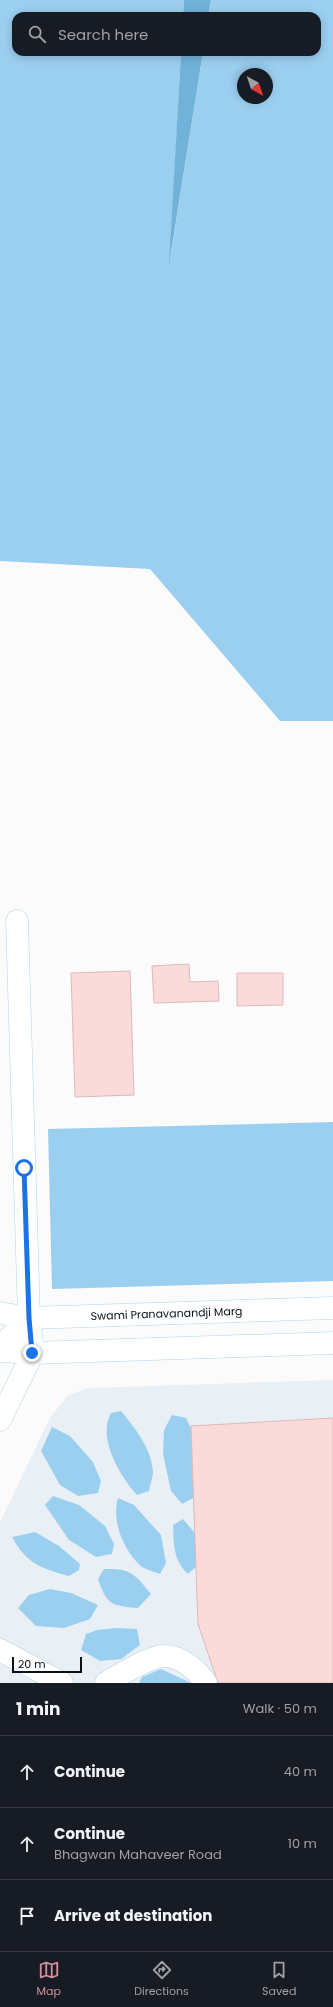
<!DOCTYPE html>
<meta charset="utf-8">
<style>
:root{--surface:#171b24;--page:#20242c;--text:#f1f3f6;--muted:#9ea1a6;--line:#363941;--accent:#d28f9d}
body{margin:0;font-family:Poppins,sans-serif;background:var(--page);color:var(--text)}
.compass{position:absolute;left:237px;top:68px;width:36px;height:36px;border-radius:50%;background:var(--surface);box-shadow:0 2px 10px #0003;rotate:140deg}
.scale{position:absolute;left:12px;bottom:10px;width:70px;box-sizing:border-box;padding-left:4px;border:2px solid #061117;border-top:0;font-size:11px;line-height:14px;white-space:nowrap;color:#061117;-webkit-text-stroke:3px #fff;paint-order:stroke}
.stop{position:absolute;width:12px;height:12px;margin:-9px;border:3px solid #1a73e8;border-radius:50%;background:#fff}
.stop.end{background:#1a73e8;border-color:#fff;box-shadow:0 1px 4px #0008}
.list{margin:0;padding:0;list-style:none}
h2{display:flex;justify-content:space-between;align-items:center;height:52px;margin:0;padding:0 16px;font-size:17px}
h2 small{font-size:13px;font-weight:400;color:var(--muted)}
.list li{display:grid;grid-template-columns:26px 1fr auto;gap:12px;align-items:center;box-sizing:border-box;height:72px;padding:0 16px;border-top:1px solid var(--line)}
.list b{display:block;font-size:15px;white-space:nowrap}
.list p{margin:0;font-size:13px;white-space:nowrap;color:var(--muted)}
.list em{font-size:13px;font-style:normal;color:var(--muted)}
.icon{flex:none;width:22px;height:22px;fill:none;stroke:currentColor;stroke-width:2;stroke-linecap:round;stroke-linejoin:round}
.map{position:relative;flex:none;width:333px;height:1683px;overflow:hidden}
.search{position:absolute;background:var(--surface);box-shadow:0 2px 10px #0003;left:12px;right:12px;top:12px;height:44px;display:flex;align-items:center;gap:10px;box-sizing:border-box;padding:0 14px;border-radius:12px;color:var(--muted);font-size:15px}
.sheet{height:268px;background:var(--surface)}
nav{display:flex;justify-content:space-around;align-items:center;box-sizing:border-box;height:56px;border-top:1px solid var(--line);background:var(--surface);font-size:11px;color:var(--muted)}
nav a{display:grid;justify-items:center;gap:2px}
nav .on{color:var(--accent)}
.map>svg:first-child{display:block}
.built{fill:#e8f0f5}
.green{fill:#9bcff0;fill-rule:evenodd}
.water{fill:#71b2d9}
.building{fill:#fadbda;stroke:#dfb8b8}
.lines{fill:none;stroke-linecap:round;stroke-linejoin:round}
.minor-casing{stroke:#b3d3e7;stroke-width:23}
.minor{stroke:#fff;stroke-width:22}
.route{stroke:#1a73e8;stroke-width:5}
.labels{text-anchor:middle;stroke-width:3;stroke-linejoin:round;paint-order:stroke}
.street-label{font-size:11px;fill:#061117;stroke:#fff}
</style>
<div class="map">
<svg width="333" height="1683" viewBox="0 0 333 1683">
<rect width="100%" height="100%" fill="#fbfbfb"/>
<!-- built -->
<path class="built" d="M333 1380V1683H0V1522L50 1418 67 1396 88 1388Z"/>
<!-- green -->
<path class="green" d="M0 0H184L183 16H16V52H181L170 260 203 52H317V16H208L211 0H333V721H280L150 569 0 561ZM243 74H267V98H243Z
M333 1122V1281L52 1289 48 1129Z
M121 1411C135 1428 152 1449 153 1472 153 1478 150 1485 149 1491L137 1495C120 1476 97 1438 111 1413Z
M172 1415 186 1418 196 1439 198 1460 193 1498 182 1504 171 1491 163 1454 164 1430Z
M52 1427 70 1436 93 1462 101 1481 98 1493 78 1496 60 1485 41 1451Z
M53 1496 79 1505 105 1526 114 1544 112 1554 96 1557 69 1540 45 1505Z
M118 1498 134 1505 161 1535 166 1563 160 1574C155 1572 147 1570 142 1567 124 1552 111 1521 118 1498Z
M183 1519 200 1539 201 1562 188 1574C173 1559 174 1546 173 1525Z
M35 1532 59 1546 80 1564 79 1570 69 1576C40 1568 27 1564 12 1537Z
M104 1569C131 1568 135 1574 151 1594L138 1608C111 1606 107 1605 98 1579Z
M50 1589 71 1593 98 1605 90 1619 64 1628 36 1626 18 1608 29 1595Z
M116 1628 137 1629 140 1645 121 1659 100 1661 81 1650 86 1634 97 1630Z
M161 1669 191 1683H139L142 1677Z"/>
<!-- water -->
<path class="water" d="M184 0H211L208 16H183Z
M181 52H203L169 265Z"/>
<!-- building -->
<path class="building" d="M189 964 190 982 218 981 219 1001 154 1003 152 966Z
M130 971 134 1095 75 1097 71 973Z
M237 973H283V1005L237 1006Z
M333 1418V1683H218L198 1624 191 1426Z"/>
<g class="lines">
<defs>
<g id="minor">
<path id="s1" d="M0 1313 29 1318 333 1308"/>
<path d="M0 1347 29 1318"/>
<path d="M0 1351 33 1353 333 1343"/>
<path d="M0 1420 33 1353 29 1318 17 921"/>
<path d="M0 1650 62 1683"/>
<path d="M106 1683C117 1676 150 1657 163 1656 180 1655 197 1670 206 1683"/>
</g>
</defs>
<!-- minor casing -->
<use href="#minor" class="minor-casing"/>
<!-- minor -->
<use href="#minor" class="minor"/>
</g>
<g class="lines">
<!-- route -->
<path class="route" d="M24 1168 29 1318 32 1353"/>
</g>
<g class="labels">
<!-- street labels -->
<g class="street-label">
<text dy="4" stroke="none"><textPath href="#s1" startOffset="167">Swami Pranavanandji Marg</textPath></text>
</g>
</g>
</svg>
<svg class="compass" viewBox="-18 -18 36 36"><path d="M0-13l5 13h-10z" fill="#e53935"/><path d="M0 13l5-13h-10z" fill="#9ea1a6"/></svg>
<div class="scale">20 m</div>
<div class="stop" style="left:24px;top:1168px"></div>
<div class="stop end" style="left:32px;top:1353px"></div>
<div class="search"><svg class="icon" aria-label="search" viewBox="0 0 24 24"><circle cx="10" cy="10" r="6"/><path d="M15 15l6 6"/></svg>Search here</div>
</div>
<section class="sheet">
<h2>1 min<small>Walk · 50 m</small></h2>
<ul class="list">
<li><svg class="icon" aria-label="ahead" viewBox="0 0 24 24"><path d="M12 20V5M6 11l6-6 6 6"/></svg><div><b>Continue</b></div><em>40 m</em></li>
<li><svg class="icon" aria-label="ahead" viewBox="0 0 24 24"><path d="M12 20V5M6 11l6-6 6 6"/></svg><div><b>Continue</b><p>Bhagwan Mahaveer Road</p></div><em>10 m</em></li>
<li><svg class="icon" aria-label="arrive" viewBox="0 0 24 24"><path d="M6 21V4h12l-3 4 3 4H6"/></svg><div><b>Arrive at destination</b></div></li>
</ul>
</section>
<nav>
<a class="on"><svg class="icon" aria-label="map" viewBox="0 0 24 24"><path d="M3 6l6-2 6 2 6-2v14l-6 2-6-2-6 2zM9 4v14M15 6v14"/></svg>Map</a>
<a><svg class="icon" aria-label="directions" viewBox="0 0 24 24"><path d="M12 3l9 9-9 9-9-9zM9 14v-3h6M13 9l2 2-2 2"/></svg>Directions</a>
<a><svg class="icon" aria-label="saved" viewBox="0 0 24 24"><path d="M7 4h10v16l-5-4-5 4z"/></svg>Saved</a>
</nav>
